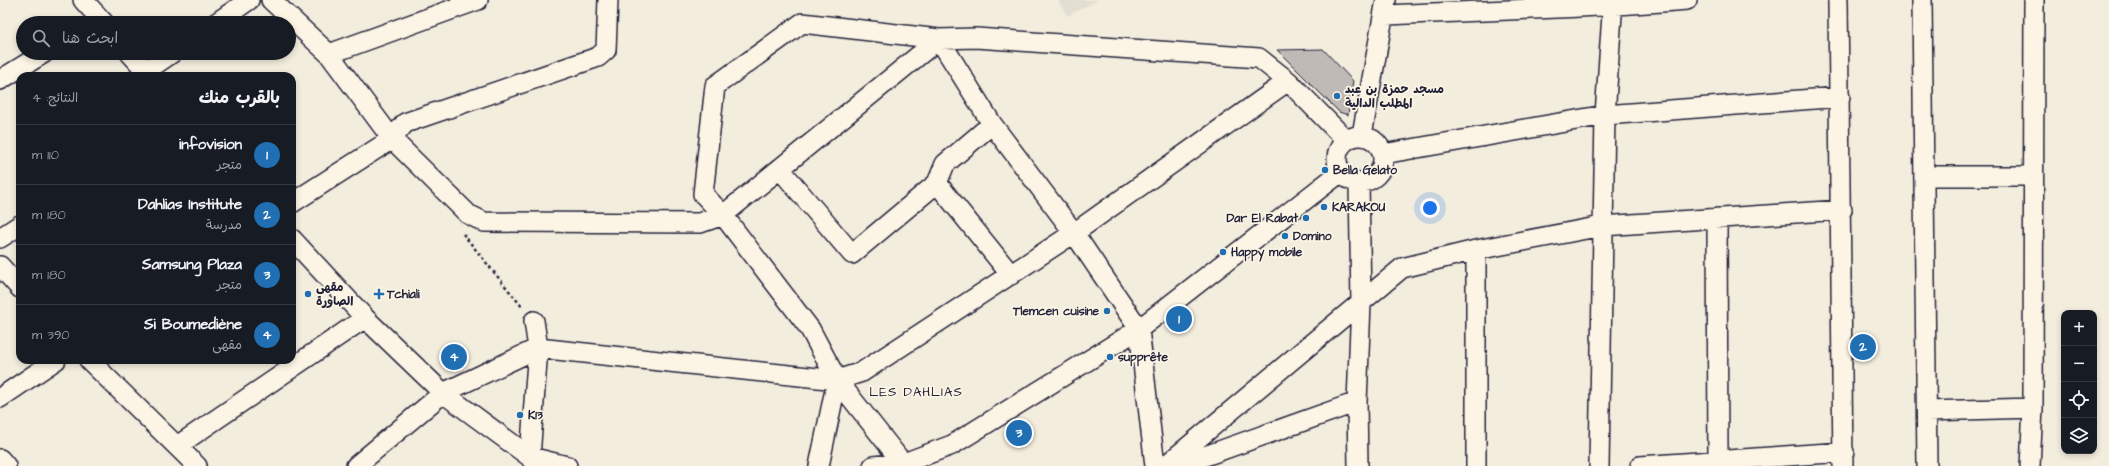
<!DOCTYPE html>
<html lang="ar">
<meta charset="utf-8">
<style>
:root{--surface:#171b24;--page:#20242c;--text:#f1f3f6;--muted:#9ea1a6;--line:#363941;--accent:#1f6fb2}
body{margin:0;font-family:"Architects Daughter","Playpen Sans Arabic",sans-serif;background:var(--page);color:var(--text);direction:rtl}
.controls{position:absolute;right:12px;bottom:12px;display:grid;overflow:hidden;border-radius:8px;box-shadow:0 2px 6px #0003}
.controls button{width:36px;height:36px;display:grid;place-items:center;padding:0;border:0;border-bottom:1px solid var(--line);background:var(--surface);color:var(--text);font:20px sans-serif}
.you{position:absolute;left:1430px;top:208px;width:14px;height:14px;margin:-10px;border:3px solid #fff;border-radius:50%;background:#1a73e8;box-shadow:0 0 0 6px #1a73e833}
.badge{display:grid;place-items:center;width:26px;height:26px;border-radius:50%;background:var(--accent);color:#fff;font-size:13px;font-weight:700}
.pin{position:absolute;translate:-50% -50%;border:2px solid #fff;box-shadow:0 1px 4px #0006}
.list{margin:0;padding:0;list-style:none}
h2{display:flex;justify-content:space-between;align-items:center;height:52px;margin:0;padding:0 16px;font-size:17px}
h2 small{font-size:13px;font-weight:400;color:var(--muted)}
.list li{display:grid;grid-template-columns:26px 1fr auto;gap:12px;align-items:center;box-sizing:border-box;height:60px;padding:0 16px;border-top:1px solid var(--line)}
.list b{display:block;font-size:15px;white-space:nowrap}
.list p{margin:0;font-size:13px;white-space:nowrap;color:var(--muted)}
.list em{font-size:13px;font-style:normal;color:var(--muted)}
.icon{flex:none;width:22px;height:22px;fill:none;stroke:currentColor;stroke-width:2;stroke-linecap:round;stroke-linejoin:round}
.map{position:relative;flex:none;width:2109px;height:466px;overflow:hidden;direction:ltr}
.search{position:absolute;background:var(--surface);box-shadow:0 2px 6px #0003;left:16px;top:16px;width:280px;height:44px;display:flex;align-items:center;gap:10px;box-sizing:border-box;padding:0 14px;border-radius:22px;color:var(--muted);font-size:15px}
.panel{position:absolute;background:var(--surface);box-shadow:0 2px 6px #0003;left:16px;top:72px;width:280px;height:292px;border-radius:12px;direction:rtl}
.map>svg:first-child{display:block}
.built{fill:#e3ded2}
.building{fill:#bfbab6;stroke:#22223b}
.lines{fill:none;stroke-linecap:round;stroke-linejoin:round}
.minor-casing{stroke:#22223b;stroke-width:22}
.path{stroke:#22223b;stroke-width:2.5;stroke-dasharray:3 3;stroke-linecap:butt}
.minor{stroke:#fcf5e5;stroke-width:19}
.poi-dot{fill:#1f6fb2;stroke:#fcf5e5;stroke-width:1.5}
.labels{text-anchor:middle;stroke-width:3.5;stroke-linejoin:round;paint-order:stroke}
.poi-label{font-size:12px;font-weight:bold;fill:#22223b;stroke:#fcf5e5;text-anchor:start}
.neighbourhood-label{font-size:13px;letter-spacing:1px;fill:#22223b;stroke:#fcf5e5}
</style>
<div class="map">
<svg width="2109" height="466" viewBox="0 0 2109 466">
<rect width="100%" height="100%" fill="#f3edde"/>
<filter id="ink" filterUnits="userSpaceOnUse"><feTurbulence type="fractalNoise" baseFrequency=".025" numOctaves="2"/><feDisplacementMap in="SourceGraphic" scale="8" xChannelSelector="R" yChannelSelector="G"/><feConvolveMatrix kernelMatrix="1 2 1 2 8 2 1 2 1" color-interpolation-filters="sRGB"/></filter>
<g filter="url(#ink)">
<!-- built -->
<path class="built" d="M1058 0H1098L1067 16Z"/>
<!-- building -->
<path class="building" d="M1323 49 1353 81 1348 115 1339 112 1277 50Z"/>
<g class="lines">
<defs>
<path id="minor" d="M83 0 104 23
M271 0 329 54 392 139 468 214 484 222 700 223 723 215 939 39 976 38 1259 58 1288 81 1346 140
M1838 0 1843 466
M1922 0 1927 466
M1384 15C1485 10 1586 9 1687 0
M216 23 249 0
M130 53 151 76
M329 54 478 0
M146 71 172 53
M0 80 44 53
M1362 135 1386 0
M1337 159a23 23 0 1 1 46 0a23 23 0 1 1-46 0Z
M1383 154 1605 115 1840 97
M780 169 852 254 937 183 945 164 992 124
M1924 176H2033
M937 183 1011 275
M292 203 392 139 405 123 598 57 606 50 608 0
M1717 218 1718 460
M0 238 20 225
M292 239 365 318 443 393 530 457 567 466
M1476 250V466
M0 266 20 288
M534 321 538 348 530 457 535 466
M89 360 197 466
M837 380 862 372 1074 233 1288 81
M0 398 56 360
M1927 411 2033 408
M177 446 365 318
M0 459 6 466
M356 466 443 393 538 348 837 380 819 466
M873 466 904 463 952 445 1139 329 1341 172
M905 466 837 380 810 329 723 215 703 194 715 86 802 23 939 39 992 124 1074 233 1139 329 1155 466
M1165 466 1402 268 1476 250 1602 226 1842 210
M1177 466 1357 402
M1358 466 1357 402 1361 303 1359 182
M1599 466 1605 115 1613 0
M1640 466 1844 452
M2030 466 2033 408 2034 0"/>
</defs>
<!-- minor casing -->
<use href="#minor" class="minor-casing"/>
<!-- path -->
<path class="path" d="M463 234 523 308"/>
<!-- minor -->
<use href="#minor" class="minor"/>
</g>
</g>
<!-- markers -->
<g class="poi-dot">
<circle cx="1337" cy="96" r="4"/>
<circle cx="1325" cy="170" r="4"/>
<circle cx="1324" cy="207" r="4"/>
<circle cx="1306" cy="218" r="4"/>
<circle cx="1285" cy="236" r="4"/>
<circle cx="1223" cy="252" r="4"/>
<circle cx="308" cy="294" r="4"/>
<path d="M377 288h4v4h4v4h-4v4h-4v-4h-4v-4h4z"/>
<circle cx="1107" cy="311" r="4"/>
<circle cx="1110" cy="357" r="4"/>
<circle cx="520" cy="415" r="4"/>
</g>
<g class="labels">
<!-- poi labels -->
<g class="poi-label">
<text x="1345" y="93">مسجد حمزة بن عبد<tspan x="1345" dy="14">المطلب الدالية</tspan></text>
<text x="1333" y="174">Bella Gelato</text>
<text x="1332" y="211">KARAKOU</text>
<text x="1298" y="222" text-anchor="end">Dar El Rabat</text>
<text x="1293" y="240">Domino</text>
<text x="1231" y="256">Happy mobile</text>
<text x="316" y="291">مقهى<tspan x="316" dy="14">الصاورة</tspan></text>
<text x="387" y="298">Tchiali</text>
<text x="1099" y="315" text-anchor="end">Tlemcen cuisine</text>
<text x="1118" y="361">supprête</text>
<text x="528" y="419">K13</text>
</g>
<!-- neighbourhood labels -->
<g class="neighbourhood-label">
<text x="916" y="396">LES DAHLIAS</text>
</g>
</g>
</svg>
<div class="controls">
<button>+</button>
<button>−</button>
<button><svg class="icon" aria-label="locate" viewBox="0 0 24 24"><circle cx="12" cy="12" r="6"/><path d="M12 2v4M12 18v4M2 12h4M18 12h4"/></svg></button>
<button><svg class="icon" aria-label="layers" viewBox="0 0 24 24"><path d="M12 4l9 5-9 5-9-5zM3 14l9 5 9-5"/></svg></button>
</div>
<div class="you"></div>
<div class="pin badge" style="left:1179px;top:319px">1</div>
<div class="pin badge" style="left:1863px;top:347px">2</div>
<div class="pin badge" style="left:1019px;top:433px">3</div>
<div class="pin badge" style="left:454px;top:357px">4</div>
<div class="search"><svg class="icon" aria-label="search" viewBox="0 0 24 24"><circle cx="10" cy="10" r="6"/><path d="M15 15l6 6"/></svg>ابحث هنا</div>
<section class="panel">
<h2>بالقرب منك<small>النتائج: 4</small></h2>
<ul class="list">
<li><span class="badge">1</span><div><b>infovision</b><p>متجر</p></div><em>110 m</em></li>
<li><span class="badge">2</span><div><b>Dahlias Institute</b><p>مدرسة</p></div><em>180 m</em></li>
<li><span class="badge">3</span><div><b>Samsung Plaza</b><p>متجر</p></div><em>180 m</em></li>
<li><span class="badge">4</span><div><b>Si Boumediène</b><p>مقهى</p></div><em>390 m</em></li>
</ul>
</section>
</div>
